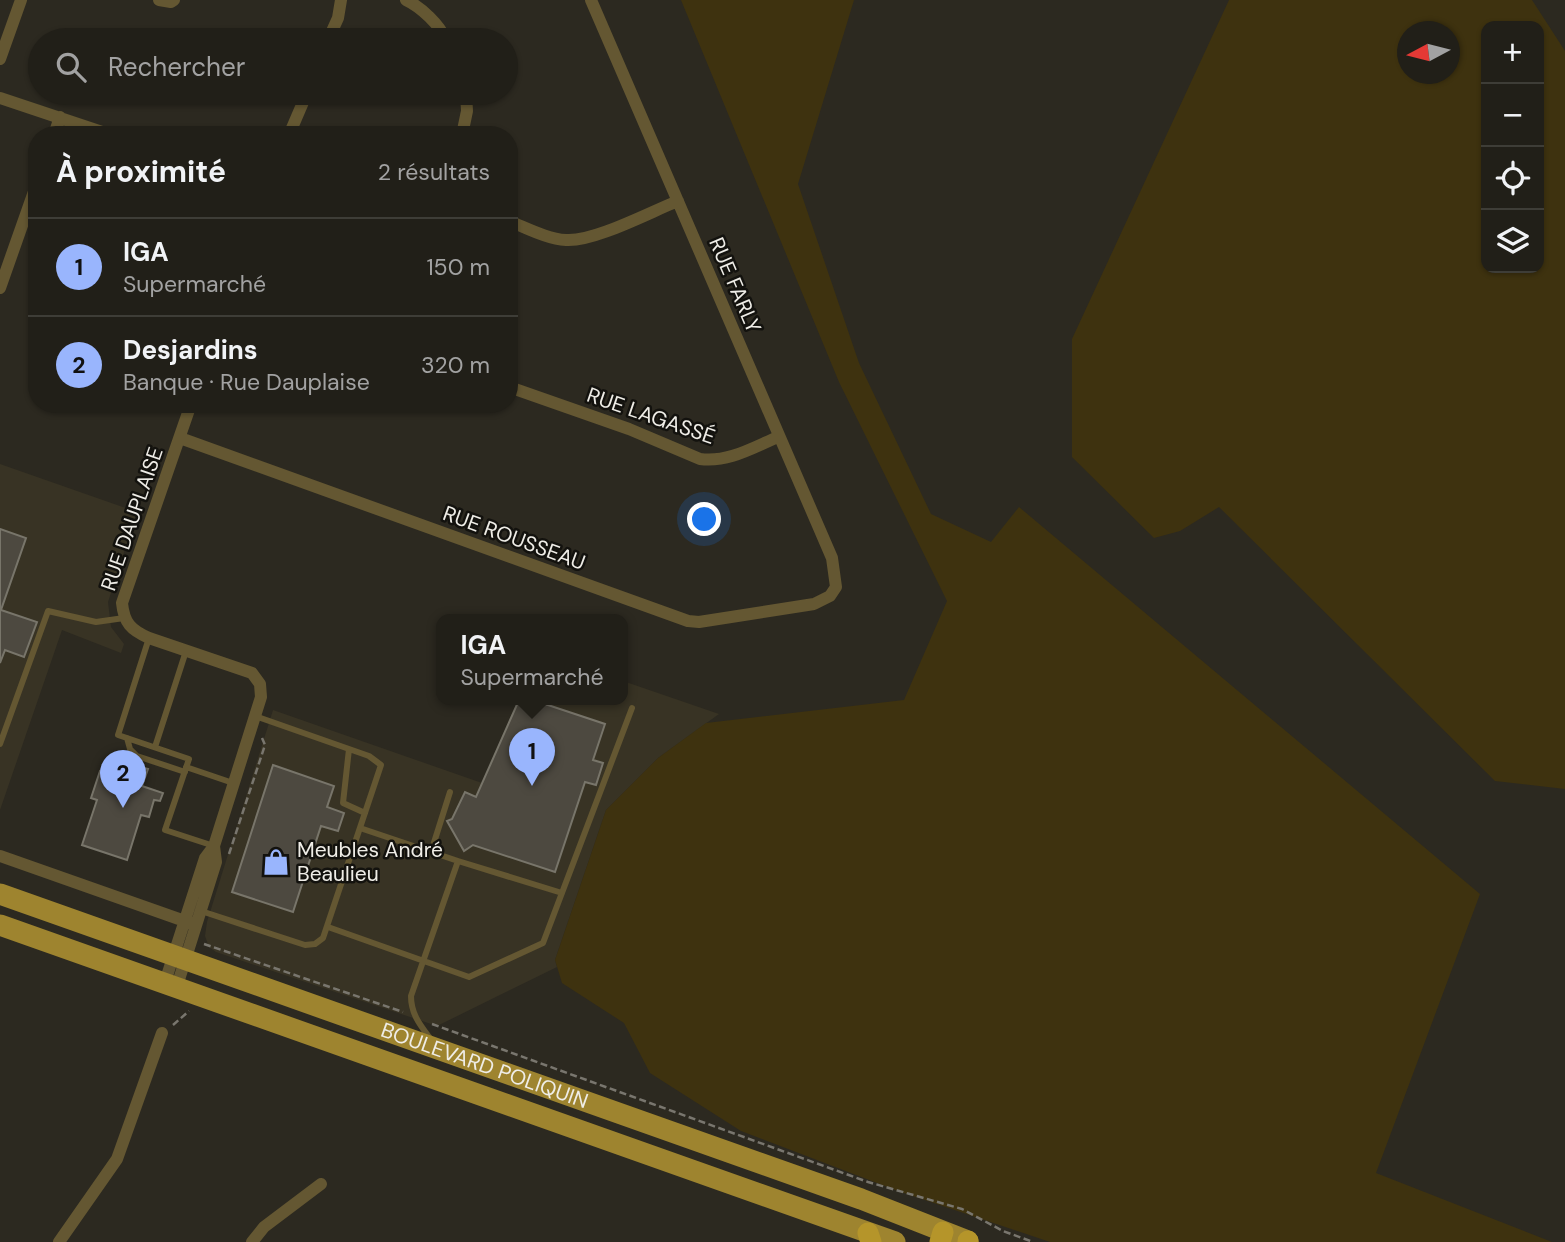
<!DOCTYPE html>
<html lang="fr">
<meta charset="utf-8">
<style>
:root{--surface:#211f18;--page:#292721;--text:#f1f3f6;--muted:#a2a2a2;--line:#3e3d37;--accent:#99b5fd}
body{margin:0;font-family:"DM Sans",sans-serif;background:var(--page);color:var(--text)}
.controls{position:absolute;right:21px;top:21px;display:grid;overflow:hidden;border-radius:14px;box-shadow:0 2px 5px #0004}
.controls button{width:63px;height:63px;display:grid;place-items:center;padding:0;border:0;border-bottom:2px solid var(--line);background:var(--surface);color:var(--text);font:35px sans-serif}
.compass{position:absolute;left:1397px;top:21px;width:63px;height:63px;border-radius:50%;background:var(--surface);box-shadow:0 2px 5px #0004;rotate:263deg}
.you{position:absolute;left:705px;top:520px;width:24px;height:24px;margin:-18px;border:5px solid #fff;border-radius:50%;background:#1a73e8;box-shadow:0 0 0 10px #1a73e833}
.badge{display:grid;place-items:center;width:46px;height:46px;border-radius:50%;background:var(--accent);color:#111;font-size:23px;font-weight:700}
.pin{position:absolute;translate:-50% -58px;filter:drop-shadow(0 2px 4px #0008)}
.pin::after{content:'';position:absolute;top:37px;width:24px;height:21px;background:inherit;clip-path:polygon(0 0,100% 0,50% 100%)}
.popup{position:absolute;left:436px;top:614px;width:192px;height:91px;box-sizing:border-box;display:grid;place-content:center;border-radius:14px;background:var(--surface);filter:drop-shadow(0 2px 5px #0005);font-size:23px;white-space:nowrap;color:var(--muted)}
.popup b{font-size:26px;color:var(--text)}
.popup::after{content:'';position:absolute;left:50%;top:100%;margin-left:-14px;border:14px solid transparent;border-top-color:var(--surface)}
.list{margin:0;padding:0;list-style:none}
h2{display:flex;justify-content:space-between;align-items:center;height:91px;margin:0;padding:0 28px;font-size:30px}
h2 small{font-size:23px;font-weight:400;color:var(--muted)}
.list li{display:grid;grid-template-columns:46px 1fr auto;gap:21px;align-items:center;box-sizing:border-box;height:98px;padding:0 28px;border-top:2px solid var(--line)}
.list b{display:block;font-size:26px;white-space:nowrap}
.list p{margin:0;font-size:23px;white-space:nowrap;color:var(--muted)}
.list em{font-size:23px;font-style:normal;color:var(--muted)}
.icon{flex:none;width:38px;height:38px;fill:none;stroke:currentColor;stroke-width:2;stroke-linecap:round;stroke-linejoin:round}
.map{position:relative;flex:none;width:1565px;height:1242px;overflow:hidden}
.search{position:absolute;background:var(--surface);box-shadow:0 2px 5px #0004;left:28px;top:28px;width:490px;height:77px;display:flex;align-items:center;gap:18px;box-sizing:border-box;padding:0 24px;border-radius:38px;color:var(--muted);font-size:26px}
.panel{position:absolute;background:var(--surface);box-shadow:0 2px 5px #0004;left:28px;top:126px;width:490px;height:287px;border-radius:28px}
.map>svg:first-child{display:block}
.built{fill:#383324}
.green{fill:#3e320f;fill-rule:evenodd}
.building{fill:#4d4940;stroke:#78756a;stroke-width:2}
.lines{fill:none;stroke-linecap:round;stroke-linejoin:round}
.path{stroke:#79766e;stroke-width:2.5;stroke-dasharray:7 3.5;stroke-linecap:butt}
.lane{stroke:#645732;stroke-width:6}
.street{stroke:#645732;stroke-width:12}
.primary{stroke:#9e842f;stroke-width:21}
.highway{stroke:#b5952a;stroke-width:21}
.labels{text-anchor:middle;stroke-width:5;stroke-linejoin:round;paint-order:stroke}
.street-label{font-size:21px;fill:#efede7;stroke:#13120e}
.poi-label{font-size:21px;fill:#efede7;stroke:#13120e;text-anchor:start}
</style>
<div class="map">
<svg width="1565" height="1242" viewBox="0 0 1565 1242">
<rect width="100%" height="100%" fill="#2c2920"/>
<!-- built -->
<path class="built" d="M0 464 137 512 108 602 111 627 124 644 121 653 62 630 0 810Z
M623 681 719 714 658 758 606 810 555 960 557 967 437 1026 216 952 209 947 205 936 207 922 273 710 482 783 519 700H623Z"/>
<!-- green -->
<path class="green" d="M681 0H854L798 184 859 363 931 514 991 542 1019 507 1480 894 1376 1173 1552 1242H1050L898 1191 741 1131 650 1073 624 1023 562 983 555 960 606 810 658 758 706 723 904 700 947 601 839 382Z
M1229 0H1532L1565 51V789L1495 781 1219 507 1180 531 1154 538 1072 457V339ZM1539 26V268H1486V26ZM1408 32H1450V74H1408Z"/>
<!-- building -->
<path class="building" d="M0 529 26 538 1 610 37 622 24 657 5 650 0 663Z
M519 700H533L605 724 593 760 603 763 596 785 585 782 555 872 473 845 464 851 447 821 452 819 465 792 476 797Z
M109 759 148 769 142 786 163 793 160 801 154 800 149 817 141 815 127 860 82 845 97 800 91 798 100 771 105 773Z
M273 765 334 786 327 807 344 813 338 831 321 826 293 912 232 892Z"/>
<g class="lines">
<!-- path -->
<path class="path" d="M229 854 265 745 262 738
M204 944 403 1012
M432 1024 868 1182 962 1209 1003 1231 1033 1242
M173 1025 189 1011"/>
<!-- lane -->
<path class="lane" d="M149 638 118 735 189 759 165 830 214 846
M127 738 130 749 137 756 185 772
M0 744 48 611 96 622 124 618
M155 747 186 651
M349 749 343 803 365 813
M186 767 233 783
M360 828 458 861 562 893
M431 852 450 792
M201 911 305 945 315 944 323 938 381 765 369 756 255 716
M328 927 469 977 543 943 632 708
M432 1041C421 1026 411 1015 411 996L458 861"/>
<!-- street -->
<path class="street" d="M159 0 171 2 174 0
M406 0C421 7 440 25 446 40
M328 40 338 18 341 0
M0 59 21 0
M0 98 111 135
M54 135 60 117
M289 135 307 93
M462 135 467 111 466 93
M509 221C527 228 547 239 566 240 594 242 650 212 678 201
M0 288 37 183
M509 387 629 429 700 459C728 463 754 447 778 437
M180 438 688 621 699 622 814 604 830 596 836 587 832 558 591 0
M0 856 196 925
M165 982 205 858 214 846 261 697 260 684 252 673 149 638C131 630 124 623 122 603L191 404
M177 986 216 862 214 846
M59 1242 117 1159 162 1033
M252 1242 264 1227 321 1184"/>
<!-- primary -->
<g class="primary">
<path id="s1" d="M0 894 861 1199 968 1241"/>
<path d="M0 925 895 1242"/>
</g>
<!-- highway -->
<path class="highway" d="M868 1233 871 1242
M940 1242 943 1232
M968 1242V1241"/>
</g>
<!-- icons -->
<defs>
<symbol id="shop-bare" viewBox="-9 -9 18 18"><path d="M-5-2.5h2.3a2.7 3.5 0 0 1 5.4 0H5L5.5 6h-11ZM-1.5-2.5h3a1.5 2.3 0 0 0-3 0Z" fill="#99b5fd" stroke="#13120e" stroke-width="2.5" paint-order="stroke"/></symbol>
</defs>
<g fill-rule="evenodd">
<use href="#shop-bare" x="257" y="843" width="38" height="38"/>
</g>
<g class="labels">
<!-- street labels -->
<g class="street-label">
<text transform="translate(735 285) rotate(67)" y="7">RUE FARLY</text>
<text transform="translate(651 416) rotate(19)" y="7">RUE LAGASSÉ</text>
<text transform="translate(132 519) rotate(-71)" y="7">RUE DAUPLAISE</text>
<text transform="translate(514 538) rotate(20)" y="7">RUE ROUSSEAU</text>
<text dy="7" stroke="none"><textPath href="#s1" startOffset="514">BOULEVARD POLIQUIN</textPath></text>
</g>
<!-- poi labels -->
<g class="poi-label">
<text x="297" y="857">Meubles André<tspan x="297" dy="24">Beaulieu</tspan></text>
</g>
</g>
</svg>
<div class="controls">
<button>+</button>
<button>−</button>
<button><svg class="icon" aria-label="locate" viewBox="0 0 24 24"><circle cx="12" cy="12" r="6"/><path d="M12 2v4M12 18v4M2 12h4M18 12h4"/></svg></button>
<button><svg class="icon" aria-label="layers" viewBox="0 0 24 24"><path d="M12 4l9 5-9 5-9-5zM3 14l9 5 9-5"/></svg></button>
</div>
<svg class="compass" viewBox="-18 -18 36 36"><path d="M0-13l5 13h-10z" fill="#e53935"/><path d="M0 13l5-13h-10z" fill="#a2a2a2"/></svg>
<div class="you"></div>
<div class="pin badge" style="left:532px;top:786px">1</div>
<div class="popup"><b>IGA</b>Supermarché</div>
<div class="pin badge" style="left:123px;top:808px">2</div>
<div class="search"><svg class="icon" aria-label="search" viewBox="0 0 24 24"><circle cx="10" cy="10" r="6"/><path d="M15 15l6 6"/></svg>Rechercher</div>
<section class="panel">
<h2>À proximité<small>2 résultats</small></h2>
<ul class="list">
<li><span class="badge">1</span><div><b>IGA</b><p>Supermarché</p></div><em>150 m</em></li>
<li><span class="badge">2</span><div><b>Desjardins</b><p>Banque · Rue Dauplaise</p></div><em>320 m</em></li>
</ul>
</section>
</div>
